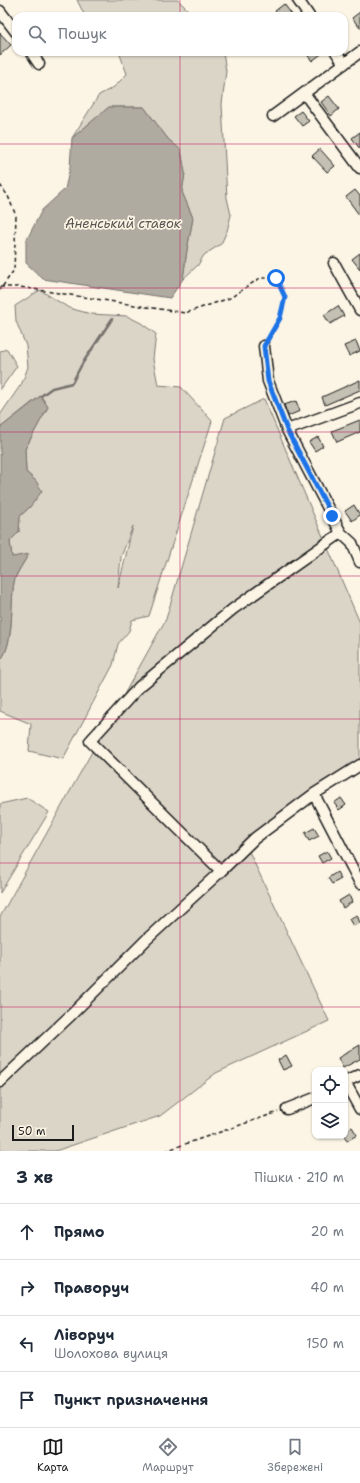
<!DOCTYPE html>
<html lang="uk">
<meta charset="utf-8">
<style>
:root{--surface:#fff;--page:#f2f2f3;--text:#1f2937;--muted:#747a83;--line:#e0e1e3;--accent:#1c1c1c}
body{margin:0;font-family:"Shantell Sans",sans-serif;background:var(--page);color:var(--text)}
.controls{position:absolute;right:12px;bottom:12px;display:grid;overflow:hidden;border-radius:8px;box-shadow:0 1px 3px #0004}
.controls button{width:36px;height:36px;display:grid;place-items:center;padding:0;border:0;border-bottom:1px solid var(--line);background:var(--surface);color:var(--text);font:20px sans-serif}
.scale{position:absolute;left:12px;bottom:10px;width:62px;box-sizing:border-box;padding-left:4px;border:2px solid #1c1c1c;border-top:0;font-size:11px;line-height:14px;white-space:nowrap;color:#1c1c1c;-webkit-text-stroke:3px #fcf5e5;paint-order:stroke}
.stop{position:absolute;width:12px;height:12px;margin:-9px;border:3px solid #1a73e8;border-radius:50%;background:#fff}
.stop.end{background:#1a73e8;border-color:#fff;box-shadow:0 1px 4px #0008}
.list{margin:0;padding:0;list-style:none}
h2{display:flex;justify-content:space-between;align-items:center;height:52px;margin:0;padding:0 16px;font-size:17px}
h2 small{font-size:13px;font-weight:400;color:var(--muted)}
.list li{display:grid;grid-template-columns:26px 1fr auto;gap:12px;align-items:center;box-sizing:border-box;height:56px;padding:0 16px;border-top:1px solid var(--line)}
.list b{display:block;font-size:15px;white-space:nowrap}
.list p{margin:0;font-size:13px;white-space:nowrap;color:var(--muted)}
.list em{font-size:13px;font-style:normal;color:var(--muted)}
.icon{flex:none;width:22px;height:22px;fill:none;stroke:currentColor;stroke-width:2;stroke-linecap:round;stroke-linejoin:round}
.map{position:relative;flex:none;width:360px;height:1151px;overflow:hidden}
.search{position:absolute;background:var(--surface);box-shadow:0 1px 3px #0004;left:12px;right:12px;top:12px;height:44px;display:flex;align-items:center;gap:10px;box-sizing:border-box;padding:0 14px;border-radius:12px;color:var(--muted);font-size:15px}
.sheet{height:276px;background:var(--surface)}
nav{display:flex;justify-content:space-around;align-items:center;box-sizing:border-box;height:56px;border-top:1px solid var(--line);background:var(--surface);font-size:11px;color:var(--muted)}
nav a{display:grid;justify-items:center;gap:2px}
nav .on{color:var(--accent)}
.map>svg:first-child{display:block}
.green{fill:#dbd5c8;stroke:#7c7872;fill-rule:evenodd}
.water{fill:#b0aba1;stroke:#75726c}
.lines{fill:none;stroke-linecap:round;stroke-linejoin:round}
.stream{stroke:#75726c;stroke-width:2.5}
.building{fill:#c4c0b3;stroke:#1c1c1c}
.minor-casing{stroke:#1c1c1c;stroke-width:13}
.path{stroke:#1c1c1c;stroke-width:1.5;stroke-dasharray:4 3;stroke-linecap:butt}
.minor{stroke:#fcf5e5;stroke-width:10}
.route{stroke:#1a73e8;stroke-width:5}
.grid{fill:none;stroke:#c2185b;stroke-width:1;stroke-opacity:0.55}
.labels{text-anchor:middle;stroke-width:3.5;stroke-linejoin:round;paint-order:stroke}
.water-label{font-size:13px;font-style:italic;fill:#575551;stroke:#fcf5e5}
</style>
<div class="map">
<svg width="360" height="1151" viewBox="0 0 360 1151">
<rect width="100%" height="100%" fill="#fcf5e5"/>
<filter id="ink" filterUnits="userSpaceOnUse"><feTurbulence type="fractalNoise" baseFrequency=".025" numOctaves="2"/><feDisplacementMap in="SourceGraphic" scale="8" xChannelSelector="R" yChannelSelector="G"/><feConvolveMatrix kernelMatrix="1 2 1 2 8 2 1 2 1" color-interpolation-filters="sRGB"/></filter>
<g filter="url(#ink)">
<!-- green -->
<path class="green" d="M77 0H178L194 16H85Z
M119 52H223L226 71 222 104 227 198 231 215 227 231 221 244 204 255 198 265 183 279 187 250 193 218 182 192 185 173 181 151 168 139 144 107H109L72 138 99 95 114 87 127 74Z
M40 290 69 308 91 314 127 316 141 323 156 334 153 359 158 385 181 387 212 421 149 616 132 620 129 631 118 644 113 665 63 759 29 751 31 724 0 711V661C15 643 10 605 14 582 16 573 24 563 28 555L12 558 10 541 19 532 20 516 30 507 36 481 26 472 25 449 48 407 40 396 0 428V415L22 383 28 367 26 346 16 321 15 306ZM133 526 118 588 121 557Z
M7 349 17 366 0 390V351Z
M264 399 360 623V758L244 841 329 1021 216 1073 160 1116 55 1151H0V917L166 619 225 418Z
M27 798 49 812 0 893V804Z"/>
<!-- water -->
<path class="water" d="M109 107H144L168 139 181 150 185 173 182 192 193 218 187 250 183 279 170 298 43 279 26 263V241L42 210 65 189 70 167 72 138Z
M41 396 48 407 25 449 26 472 36 481 42 491 30 507 20 516 19 532 10 541 12 557 29 554C24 562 16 573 14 582 10 605 15 642 0 661V428Z"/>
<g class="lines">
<!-- stream -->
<path class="stream" d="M41 396 52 388 72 383 82 364 112 319"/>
</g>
<!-- building -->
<path class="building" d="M284 4 293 16H279L275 11Z
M360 12V28L352 18Z
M0 33 11 45 0 55Z
M305 52H324L312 61Z
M329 96 339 109 331 116 321 102Z
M301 111 309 121 302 126 294 116Z
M360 132V149L352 138Z
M320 149 335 166 327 172 312 156Z
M355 190 360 196V216L346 197Z
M360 253V269L352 259Z
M338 306 344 316 330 324 324 315Z
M356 341 360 351 349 356 344 346Z
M360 380V390L325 405 322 397Z
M296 401 300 411 288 416 284 405Z
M360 420V432L337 442 332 431Z
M318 437 323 446 315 451 309 442Z
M354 505 360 515 352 521 345 511Z
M341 798 346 805 339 810 334 803Z
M314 828 319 836 309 841 305 833Z
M327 851 331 858 322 863 318 856Z
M337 872 341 879 332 884 328 878Z
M349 895 352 902 343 908 339 901Z
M357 915 360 923 353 926 349 919Z
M360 1045V1059L343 1068 338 1058Z
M286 1055 292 1066 283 1070 278 1060Z
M352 1127 357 1135 347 1141 345 1137V1131Z"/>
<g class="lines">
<defs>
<path id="minor" d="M298 0 309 16
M0 11 16 32
M31 52 39 64
M336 52 344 64
M304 93 360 168
M273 116 360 52
M334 263 360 310
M264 346 268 381 287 430 341 533 352 543 360 562
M287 430 360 403
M314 794 360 883
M221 871 90 741 139 687 233 609 341 533
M0 1082 71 1015 147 939 221 871 255 838 314 794 360 765
M345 1082 360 1109
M345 1082 360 1075
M287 1109 315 1098"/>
</defs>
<!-- minor casing -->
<use href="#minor" class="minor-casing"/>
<!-- path -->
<path class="path" d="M0 185 8 196 16 216 14 270 0 290
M0 287H20L185 313 230 298 260 278H276L285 297 280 319 269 338
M165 1151 278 1112"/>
<!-- minor -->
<use href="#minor" class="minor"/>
</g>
</g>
<g class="lines" filter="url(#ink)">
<!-- route -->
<path class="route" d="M276 278 285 297 280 318 264 346 268 381 287 430 332 516"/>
</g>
<!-- grid -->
<path class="grid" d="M180 0V16M180 52V1151M0 144H360M0 288H360M0 432H360M0 576H360M0 719H360M0 863H360M0 1007H360"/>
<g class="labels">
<!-- water labels -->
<g class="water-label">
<text x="123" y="228">Аненський ставок</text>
</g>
</g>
</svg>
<div class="controls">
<button><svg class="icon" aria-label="locate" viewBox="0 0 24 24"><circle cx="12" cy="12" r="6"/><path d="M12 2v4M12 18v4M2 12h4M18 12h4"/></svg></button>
<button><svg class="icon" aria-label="layers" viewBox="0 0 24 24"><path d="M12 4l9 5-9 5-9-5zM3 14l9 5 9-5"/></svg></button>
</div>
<div class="scale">50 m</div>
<div class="stop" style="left:276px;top:278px"></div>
<div class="stop end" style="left:332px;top:516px"></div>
<div class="search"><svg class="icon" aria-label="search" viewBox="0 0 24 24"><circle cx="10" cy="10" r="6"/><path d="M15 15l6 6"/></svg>Пошук</div>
</div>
<section class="sheet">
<h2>3 хв<small>Пішки · 210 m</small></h2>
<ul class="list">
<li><svg class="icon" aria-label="ahead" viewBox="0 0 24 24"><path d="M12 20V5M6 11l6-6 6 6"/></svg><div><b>Прямо</b></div><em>20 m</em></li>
<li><svg class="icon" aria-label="right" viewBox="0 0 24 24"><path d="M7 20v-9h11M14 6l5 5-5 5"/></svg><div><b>Праворуч</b></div><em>40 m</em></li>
<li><svg class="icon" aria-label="left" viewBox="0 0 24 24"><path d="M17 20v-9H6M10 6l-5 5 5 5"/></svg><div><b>Ліворуч</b><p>Шолохова вулиця</p></div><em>150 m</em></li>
<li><svg class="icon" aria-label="arrive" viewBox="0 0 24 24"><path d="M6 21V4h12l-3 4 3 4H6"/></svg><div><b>Пункт призначення</b></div></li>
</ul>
</section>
<nav>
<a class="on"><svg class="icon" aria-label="map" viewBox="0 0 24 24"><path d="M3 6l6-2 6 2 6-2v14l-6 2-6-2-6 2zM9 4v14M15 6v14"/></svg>Карта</a>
<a><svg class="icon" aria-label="directions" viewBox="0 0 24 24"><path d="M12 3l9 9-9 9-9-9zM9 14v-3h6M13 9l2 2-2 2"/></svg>Маршрут</a>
<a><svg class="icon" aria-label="saved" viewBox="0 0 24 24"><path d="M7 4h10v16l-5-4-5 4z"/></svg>Збережені</a>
</nav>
